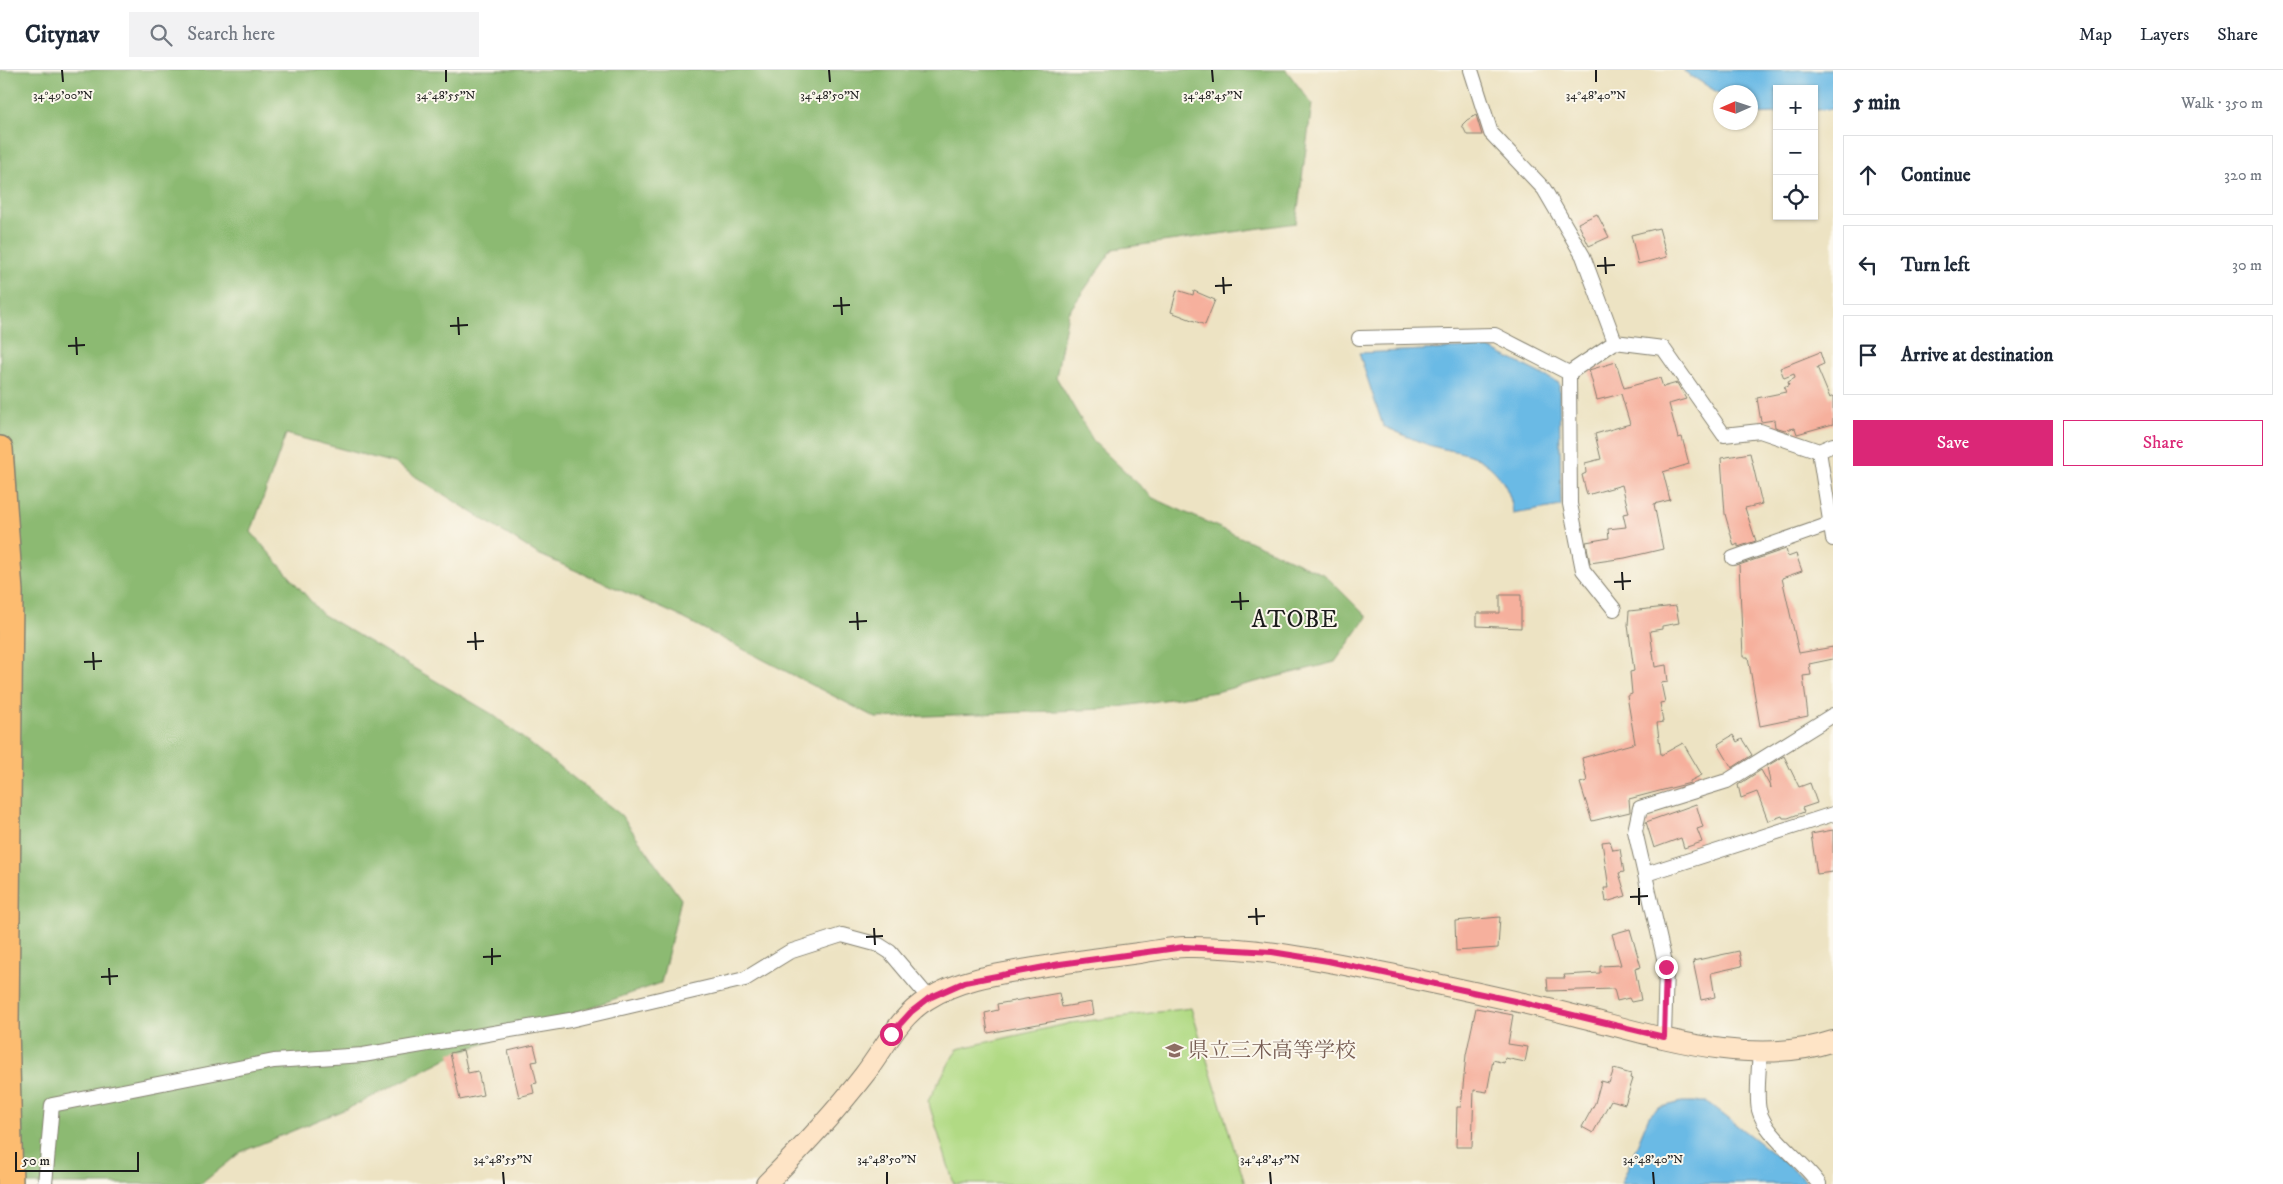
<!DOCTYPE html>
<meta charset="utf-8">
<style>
:root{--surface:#fff;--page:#f2f2f3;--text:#1f2937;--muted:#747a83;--line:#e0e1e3;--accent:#db2777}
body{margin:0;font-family:"IM FELL DW Pica","Noto Serif JP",serif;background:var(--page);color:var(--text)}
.controls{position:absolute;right:15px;top:15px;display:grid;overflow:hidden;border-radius:0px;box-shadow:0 1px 4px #0004}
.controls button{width:45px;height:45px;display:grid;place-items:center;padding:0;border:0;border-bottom:1px solid var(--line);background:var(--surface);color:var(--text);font:25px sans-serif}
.compass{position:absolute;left:1713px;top:15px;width:45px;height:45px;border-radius:50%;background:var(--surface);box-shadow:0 1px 4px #0004;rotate:267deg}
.scale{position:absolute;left:15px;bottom:12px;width:124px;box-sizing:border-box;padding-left:5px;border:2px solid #1c1c1c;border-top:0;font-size:14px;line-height:18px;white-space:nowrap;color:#1c1c1c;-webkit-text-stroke:4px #fbf7ec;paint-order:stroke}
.stop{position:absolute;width:15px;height:15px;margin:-11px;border:4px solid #db2777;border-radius:50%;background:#fff}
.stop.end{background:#db2777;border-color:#fff;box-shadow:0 1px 5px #0008}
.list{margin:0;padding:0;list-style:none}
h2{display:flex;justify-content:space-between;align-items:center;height:65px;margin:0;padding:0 20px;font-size:21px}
h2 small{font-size:16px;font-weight:400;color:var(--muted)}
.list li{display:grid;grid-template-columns:32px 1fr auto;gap:15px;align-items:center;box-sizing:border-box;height:80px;margin:0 10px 10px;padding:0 10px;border:1px solid var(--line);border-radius:0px}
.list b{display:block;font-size:19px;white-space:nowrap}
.list em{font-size:16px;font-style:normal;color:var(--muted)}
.actions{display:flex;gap:10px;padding:15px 20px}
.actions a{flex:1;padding:11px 0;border:1px solid var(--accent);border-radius:0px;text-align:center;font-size:18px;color:var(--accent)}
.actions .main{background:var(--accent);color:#fff}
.icon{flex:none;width:28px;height:28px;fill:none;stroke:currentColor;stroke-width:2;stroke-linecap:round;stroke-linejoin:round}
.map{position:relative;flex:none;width:1833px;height:1114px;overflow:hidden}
header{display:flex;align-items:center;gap:30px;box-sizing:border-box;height:70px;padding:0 25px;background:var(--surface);border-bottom:1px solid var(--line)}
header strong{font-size:24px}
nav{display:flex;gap:28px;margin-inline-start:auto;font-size:18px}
.search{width:350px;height:45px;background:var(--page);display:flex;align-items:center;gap:12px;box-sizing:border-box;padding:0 18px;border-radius:0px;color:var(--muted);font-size:19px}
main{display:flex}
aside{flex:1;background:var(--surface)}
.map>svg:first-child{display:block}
.green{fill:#b1da84;stroke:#667b50}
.forest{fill:#8cba72;stroke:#546b47}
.water{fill:#6bbae5;stroke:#446b80}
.building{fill:#f6b09d}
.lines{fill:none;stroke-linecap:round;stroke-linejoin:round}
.street-casing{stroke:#848070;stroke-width:16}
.secondary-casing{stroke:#848070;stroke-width:22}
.highway-casing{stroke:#848070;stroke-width:28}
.street{stroke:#fff;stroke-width:14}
.secondary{stroke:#fee4c6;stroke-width:20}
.highway{stroke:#fdbc70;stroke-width:25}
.route{stroke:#db2777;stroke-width:6}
.ticks{fill:none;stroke:#1c1c1c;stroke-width:2}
.labels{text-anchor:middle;stroke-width:4;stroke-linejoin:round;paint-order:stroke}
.education-label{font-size:21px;fill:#785e54;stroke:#fbf7ec;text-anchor:start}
.quarter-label{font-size:24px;letter-spacing:1px;fill:#1c1c1c;stroke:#fbf7ec}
.ticks-label{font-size:12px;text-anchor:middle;fill:#1c1c1c;stroke:#fbf7ec;stroke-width:4;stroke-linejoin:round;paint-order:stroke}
</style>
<header>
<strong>Citynav</strong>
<div class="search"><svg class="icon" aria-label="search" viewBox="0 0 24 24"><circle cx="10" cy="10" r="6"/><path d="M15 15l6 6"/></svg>Search here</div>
<nav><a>Map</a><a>Layers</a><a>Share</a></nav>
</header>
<main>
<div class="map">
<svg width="1833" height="1114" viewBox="0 0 1833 1114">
<rect width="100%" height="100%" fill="#fbf7ec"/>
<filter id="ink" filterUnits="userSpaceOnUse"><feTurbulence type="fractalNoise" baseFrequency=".02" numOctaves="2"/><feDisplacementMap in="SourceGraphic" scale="10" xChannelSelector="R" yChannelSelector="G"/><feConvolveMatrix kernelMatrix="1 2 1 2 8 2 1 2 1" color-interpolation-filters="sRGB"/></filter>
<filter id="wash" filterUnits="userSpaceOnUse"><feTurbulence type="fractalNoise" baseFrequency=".0096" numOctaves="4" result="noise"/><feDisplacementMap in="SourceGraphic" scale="20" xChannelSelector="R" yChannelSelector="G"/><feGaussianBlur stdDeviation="1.12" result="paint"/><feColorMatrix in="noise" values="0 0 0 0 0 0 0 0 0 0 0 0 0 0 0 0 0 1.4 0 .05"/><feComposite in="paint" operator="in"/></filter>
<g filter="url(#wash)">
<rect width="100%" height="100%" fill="#ede3c3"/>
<!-- green -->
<path class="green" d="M1191 938 1245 1114H954L928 1031 957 979 1071 953Z"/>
<!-- forest -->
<path class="forest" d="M0 0H1286L1312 34 1296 153 1113 179 1068 243 1056 307 1094 372 1153 428 1325 505 1367 547 1335 592 1216 622 1105 639 876 648 675 544 538 484 394 393 286 364 251 462 322 544 492 644 621 745 681 829 661 913 457 983 358 1034 241 1082 201 1114H0Z"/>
<!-- water -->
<path class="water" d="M1682 0H1833V39L1814 40V19H1777V43L1752 44 1750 22H1720V24Z
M1487 277 1559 313 1561 436 1513 444C1511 415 1492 390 1463 383 1452 380 1440 379 1429 375 1413 370 1398 362 1383 356L1359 283Z
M1682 1032H1707L1803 1107 1808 1114H1621L1649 1046 1658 1038Z"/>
<g id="blocks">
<!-- building -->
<path class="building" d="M1476 45 1482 65H1467L1462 55 1467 50Z
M1597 144 1609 167 1589 176 1578 153Z
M1659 158 1667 187 1638 194 1631 165Z
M1177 220 1193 225 1194 221 1215 230 1205 255 1171 242Z
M1820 282 1824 294 1817 297 1830 328 1833 326V354L1797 364 1795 358 1785 360 1775 357 1774 350 1761 352 1757 328 1786 322 1784 318 1789 315 1788 312 1795 308 1794 304 1784 308 1780 298Z
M1616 292 1624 318 1660 308 1663 317 1677 313 1686 329 1669 334 1678 368 1682 367 1689 394 1663 402 1670 430 1654 434 1663 479 1625 488 1590 493 1586 472 1609 468 1608 459 1626 457 1623 444 1629 443 1622 415 1587 425 1582 405 1586 403 1585 393 1601 389 1595 364 1630 354 1621 324 1597 330 1589 300Z
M1750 383 1762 434 1745 438 1756 471 1738 477V474L1734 476 1725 444 1721 388Z
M1786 479 1788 487 1796 484 1802 501 1782 508 1799 583 1833 577V589L1809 594 1811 605 1803 606 1808 646 1760 656 1748 587H1743L1739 495Z
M1500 525H1521V558L1477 556V543H1500Z
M1676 536 1679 553 1662 556V559L1650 561 1655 597 1666 595 1668 612 1661 613 1665 632 1660 633 1663 652 1657 653 1661 685 1683 673 1702 705 1690 711V713L1629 729 1630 742 1592 751 1580 713 1587 711 1582 688 1635 673 1627 626 1632 624 1630 602 1634 601 1628 555 1629 541Z
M1733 665 1737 672 1742 669 1752 685 1732 698 1718 674Z
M1784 686 1799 717 1810 713 1817 733 1802 738 1804 742 1788 748H1783L1782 746 1768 751 1757 722 1741 728 1738 715 1761 700 1771 718 1767 696Z
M1696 734 1703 757 1697 759 1702 772 1684 778 1681 768 1654 778 1646 752Z
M1833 760V802L1817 804 1811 764Z
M1610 771 1613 780 1620 779 1624 802 1619 803 1626 826 1606 832 1604 818H1609L1602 772Z
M1500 847 1498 878 1456 881 1455 851Z
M1630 859 1641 897 1635 899 1641 930 1631 932 1629 928 1617 931 1614 919 1548 921 1547 908H1565L1564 905 1600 903V896L1621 895 1612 864Z
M1739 881 1742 896 1711 903 1715 927 1701 930 1693 891Z
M1059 923 1062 937 1092 932 1094 944 988 963 985 943 998 940 997 934Z
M1476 938 1513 945 1508 974 1528 977 1525 992 1505 988 1504 993 1493 990 1487 1022 1474 1020 1472 1077H1456L1457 1037H1461L1466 985Z
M534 975 538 991 532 992 537 1013 532 1014 534 1023 519 1027 508 981Z
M463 980 468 1003 478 1001 483 1025 460 1030 450 983Z
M1614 999 1631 1004 1630 1008 1633 1009 1625 1034 1611 1030 1593 1063 1582 1057 1595 1033 1601 1011 1609 1013Z"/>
</g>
</g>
<g filter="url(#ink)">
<use href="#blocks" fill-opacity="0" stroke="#848070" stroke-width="1"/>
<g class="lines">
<defs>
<path id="street" d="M1471 0 1491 63 1544 119 1583 186 1615 272
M1359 268 1495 265 1569 303 1570 434 1583 500 1614 539
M1569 303 1615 272 1663 278 1724 365 1760 361 1819 381 1833 375
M1819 381 1833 469
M1733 488 1830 454
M1646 804 1833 744
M1664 967 1666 897 1635 761 1640 738 1727 711 1833 645
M1760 982C1759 996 1756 1027 1759 1040 1766 1067 1803 1090 1819 1114
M45 1114 52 1035 274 991 363 985 570 950 745 909 789 882 842 865 879 875 890 882 929 928"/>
<path id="secondary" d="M766 1114C801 1079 834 1044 864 1005 885 978 898 947 928 929 963 907 1006 903 1046 896 1077 891 1108 887 1139 883 1155 881 1171 877 1186 877 1257 876 1327 891 1395 905 1455 918 1514 930 1573 945 1654 965 1751 999 1833 971"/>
<path id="highway" d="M0 379 10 522 6 955 10 1114"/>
</defs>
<!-- street casing -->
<use href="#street" class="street-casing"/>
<!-- secondary casing -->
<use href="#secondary" class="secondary-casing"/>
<!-- highway casing -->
<use href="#highway" class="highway-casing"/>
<!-- street -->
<use href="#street" class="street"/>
<!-- secondary -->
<use href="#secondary" class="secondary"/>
<!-- highway -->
<use href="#highway" class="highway"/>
</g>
</g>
<g class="lines" filter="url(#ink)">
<!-- route -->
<path class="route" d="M891 964 911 942 929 928 965 912 1060 894 1184 877 1272 882 1328 891 1519 932 1664 967 1666 897"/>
</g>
<!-- ticks -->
<path class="ticks" d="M62 0 63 12M446 0V12M829 0 830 12M1212 0 1213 12M1596 0V12M1605 187 1606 204M1597 196 1615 195M1223 207 1224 224M1215 216 1232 215M841 227 842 245M833 236 850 235M458 247 459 265M450 256 468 255M76 267 77 285M68 276 85 275M1622 502 1623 520M1614 512 1631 511M1240 522 1241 540M1231 532 1249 531M857 542 858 560M849 552 867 551M475 562 476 580M467 572 484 571M93 582 94 600M84 592 102 591M1639 818V835M1630 827 1648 826M1256 838 1257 855M1248 847 1265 846M874 858 875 875M866 867 883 866M492 878V895M483 887 501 886M109 898 110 915M101 907 118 906M503 1102 504 1114M887 1102V1114M1270 1102 1271 1114M1653 1102 1654 1114"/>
<!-- icons -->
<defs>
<symbol id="school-bare" viewBox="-9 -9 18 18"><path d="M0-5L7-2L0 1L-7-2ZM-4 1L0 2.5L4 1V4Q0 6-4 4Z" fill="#8d6e63" stroke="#fbf7ec" stroke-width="2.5" paint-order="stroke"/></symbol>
</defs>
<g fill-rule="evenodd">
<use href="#school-bare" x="1162" y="968" width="25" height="25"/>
</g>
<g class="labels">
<!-- education labels -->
<g class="education-label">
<text x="1188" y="987">県立三木高等学校</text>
</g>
<!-- quarter labels -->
<g class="quarter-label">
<text x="1295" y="557">ATOBE</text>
</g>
</g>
<g class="ticks-label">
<text x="63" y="29">34°49'00"N</text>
<text x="446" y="29">34°48'55"N</text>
<text x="830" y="29">34°48'50"N</text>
<text x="1213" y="29">34°48'45"N</text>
<text x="1596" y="29">34°48'40"N</text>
<text x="503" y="1093">34°48'55"N</text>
<text x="887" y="1093">34°48'50"N</text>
<text x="1270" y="1093">34°48'45"N</text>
<text x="1653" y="1093">34°48'40"N</text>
</g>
</svg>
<div class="controls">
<button>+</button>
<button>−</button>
<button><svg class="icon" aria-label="locate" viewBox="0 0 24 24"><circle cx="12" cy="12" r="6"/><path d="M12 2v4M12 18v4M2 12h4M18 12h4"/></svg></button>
</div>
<svg class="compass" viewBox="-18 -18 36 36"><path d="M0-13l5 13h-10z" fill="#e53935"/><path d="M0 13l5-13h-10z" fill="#747a83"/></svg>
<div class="scale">50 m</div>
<div class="stop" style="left:891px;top:964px"></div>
<div class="stop end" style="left:1666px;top:897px"></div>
</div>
<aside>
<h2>5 min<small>Walk · 350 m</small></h2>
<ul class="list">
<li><svg class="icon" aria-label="ahead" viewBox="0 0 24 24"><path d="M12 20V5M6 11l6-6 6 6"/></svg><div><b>Continue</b></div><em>320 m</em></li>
<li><svg class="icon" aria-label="left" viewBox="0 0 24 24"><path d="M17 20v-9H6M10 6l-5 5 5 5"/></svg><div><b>Turn left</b></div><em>30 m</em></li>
<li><svg class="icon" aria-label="arrive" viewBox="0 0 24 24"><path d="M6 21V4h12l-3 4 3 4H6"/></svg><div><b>Arrive at destination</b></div></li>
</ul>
<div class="actions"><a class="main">Save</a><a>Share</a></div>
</aside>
</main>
